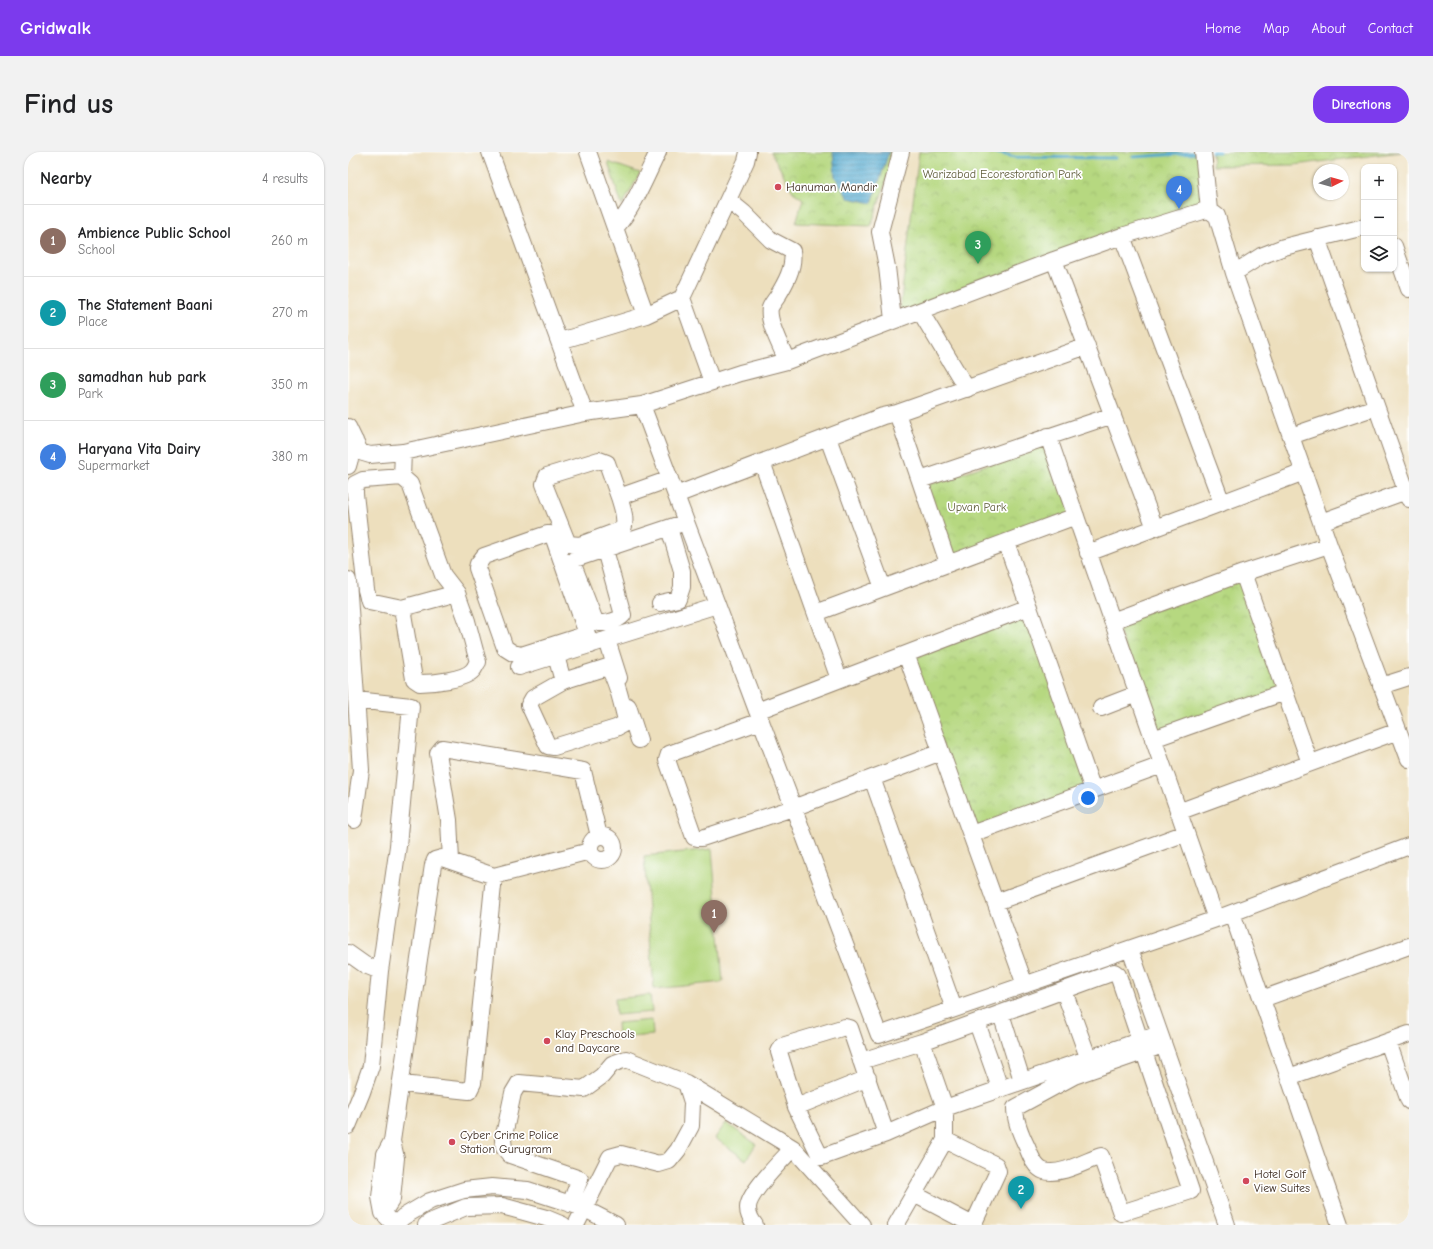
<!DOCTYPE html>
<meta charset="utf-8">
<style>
:root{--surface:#fff;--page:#f2f2f2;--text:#202124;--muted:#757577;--line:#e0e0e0;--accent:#7c3aed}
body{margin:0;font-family:"Comic Neue",sans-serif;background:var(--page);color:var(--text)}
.controls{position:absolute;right:12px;top:12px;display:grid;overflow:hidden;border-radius:8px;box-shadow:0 1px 3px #0004}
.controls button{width:36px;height:36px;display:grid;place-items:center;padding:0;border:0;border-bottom:1px solid var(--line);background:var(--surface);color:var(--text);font:20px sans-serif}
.compass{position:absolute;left:965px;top:12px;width:36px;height:36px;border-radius:50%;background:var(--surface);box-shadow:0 1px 3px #0004;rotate:85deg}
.you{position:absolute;left:740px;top:646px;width:14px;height:14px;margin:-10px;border:3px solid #fff;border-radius:50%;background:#1a73e8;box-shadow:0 0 0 6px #1a73e833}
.badge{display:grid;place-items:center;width:26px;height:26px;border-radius:50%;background:var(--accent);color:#fff;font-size:13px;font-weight:700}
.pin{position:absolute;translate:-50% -33px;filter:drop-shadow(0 1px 2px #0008)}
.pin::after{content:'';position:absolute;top:21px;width:14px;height:12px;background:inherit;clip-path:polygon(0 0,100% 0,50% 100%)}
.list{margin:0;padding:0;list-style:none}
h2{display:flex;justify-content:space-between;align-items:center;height:52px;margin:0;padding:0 16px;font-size:17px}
h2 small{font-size:13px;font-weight:400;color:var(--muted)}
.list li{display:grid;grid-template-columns:26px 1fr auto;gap:12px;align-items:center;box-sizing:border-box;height:72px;padding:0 16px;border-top:1px solid var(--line)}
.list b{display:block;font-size:15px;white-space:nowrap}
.list p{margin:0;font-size:13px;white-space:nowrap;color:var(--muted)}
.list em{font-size:13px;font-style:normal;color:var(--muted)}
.icon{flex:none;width:22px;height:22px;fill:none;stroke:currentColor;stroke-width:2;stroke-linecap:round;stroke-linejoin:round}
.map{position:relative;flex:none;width:1061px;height:1073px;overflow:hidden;border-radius:16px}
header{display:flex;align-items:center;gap:24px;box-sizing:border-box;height:56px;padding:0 20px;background:var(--accent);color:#fff}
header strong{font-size:19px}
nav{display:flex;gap:22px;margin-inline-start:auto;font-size:14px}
.intro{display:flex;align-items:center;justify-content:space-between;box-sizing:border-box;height:96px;padding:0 24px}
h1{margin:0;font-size:28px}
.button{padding:10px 18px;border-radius:16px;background:var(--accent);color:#fff;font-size:14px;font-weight:700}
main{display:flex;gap:24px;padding:0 24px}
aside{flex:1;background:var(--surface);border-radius:16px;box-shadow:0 1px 3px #0004}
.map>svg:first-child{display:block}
.park{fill:url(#park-crowns);stroke:#78814f}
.pitch{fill:#b6d880;stroke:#78814f}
.water{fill:url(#water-rules);stroke:#466976}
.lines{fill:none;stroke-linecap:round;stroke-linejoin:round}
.stream{stroke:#51a8ce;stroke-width:3}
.minor-casing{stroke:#94846e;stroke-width:18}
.minor{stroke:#fff;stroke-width:16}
.poi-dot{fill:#d1495b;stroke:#fff;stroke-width:1.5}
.labels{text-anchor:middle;stroke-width:3.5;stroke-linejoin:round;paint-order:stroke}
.park-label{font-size:12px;fill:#605e3b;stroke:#fff}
.poi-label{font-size:12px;fill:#3b2a1e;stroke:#fff;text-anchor:start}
</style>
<header>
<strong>Gridwalk</strong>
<nav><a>Home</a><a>Map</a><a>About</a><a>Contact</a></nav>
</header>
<div class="intro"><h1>Find us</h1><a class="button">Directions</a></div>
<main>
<aside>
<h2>Nearby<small>4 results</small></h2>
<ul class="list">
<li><span class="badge" style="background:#8d6e63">1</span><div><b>Ambience Public School</b><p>School</p></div><em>260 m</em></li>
<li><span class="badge" style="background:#0f9aa8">2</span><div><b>The Statement Baani</b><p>Place</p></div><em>270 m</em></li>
<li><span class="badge" style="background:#2e9e5b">3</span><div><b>samadhan hub park</b><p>Park</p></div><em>350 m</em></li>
<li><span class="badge" style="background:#3f7fe0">4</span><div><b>Haryana Vita Dairy</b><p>Supermarket</p></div><em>380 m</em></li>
</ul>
</aside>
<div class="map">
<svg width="1061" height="1073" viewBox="0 0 1061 1073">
<defs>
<pattern id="park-crowns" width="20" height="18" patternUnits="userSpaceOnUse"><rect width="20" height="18" fill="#b6d880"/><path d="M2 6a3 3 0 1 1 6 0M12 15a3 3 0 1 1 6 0" fill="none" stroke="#9dba6e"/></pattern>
<pattern id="water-rules" width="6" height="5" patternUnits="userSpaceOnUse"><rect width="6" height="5" fill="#51a8ce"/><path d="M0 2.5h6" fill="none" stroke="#4489a7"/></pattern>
</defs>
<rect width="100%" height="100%" fill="#fff"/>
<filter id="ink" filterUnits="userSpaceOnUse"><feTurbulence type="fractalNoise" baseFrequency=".025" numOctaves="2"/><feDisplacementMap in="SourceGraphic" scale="8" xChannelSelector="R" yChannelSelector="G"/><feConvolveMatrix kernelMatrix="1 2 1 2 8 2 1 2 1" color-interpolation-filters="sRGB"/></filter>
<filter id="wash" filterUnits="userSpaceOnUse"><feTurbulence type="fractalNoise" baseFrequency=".012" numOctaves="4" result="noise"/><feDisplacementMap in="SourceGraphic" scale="16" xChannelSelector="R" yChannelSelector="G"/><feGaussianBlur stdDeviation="0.9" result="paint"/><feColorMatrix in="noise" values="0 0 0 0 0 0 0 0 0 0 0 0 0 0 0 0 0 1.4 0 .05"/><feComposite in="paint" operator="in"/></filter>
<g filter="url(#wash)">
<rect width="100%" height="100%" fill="#eddfbd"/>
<!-- park -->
<path class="park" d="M423 0H548L523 74 448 71 455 47 445 40Z
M571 0H855V59L551 165Z
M864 0H1053L946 13 865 14Z
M260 10 292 21 274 54Z
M699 292 723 361 602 405 577 334Z
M893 426 932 539 807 584 769 471Z
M680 462 740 635 625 677 563 507Z"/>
<!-- pitch -->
<path class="pitch" d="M364 697 375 830 306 837 296 704Z
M302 843 304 860 268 863 267 847Z
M304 868 305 883 270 886 269 871Z
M378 971 408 992 398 1008 367 986Z"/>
<!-- water -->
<path class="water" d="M485 0H541L524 51 500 46 487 25Z"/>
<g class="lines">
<!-- stream -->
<path class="stream" d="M645 0 667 5 768 6
M864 0H871
M785 5 847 1"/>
</g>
</g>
<g filter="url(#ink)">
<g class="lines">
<defs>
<path id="minor" d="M142 0 237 261
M240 0 298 163
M855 0 861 58
M380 48 396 61 423 88 444 99C447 115 437 132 429 145 427 148 423 153 422 156 419 170 434 196 439 209
M267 76C286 56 298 24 310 0
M774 84 874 351
M969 86 1061 347
M1046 94 1061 137
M706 108 807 376
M886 121 913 104 936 95 1016 75
M334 146 364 230
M572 159 619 237
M545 168 539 115 532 80 553 0
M212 189 298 163 334 146 398 9 400 0
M294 253 531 883 868 767 1061 694
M549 261 600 411
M0 275 12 300 22 303 55 300 237 261 294 253 392 221 439 209 706 108 774 84 855 59 861 58 869 64 886 121 981 393 1061 607
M700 284 868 767
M943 284 1028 255
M480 286 535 436
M414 310 491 527
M0 314 7 289
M54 325 15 328 7 332V342L18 438 21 449 54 456 66 527 72 531C84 531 117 528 125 518 127 516 128 512 130 510L119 469 109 441 95 423 62 332 54 325 55 300
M572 328 765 263
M328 343 535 264 549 261 739 194
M271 345 259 311 251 308 199 324 196 332 220 392 232 393 275 377C279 367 274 355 271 345L322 327
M973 370 1061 338
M658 390 745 638
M257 398 275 463C270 469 253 474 247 469L224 410 227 407 338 370
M740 401 956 320
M895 421 962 611
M0 428 13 618 6 668
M312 451 330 447 334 435V419L321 376
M54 456 109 441
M468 461 728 364
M764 469 895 421 981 393
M239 482 173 503 165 501 157 496 129 416 130 412 136 404 199 382H202L205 384 239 482 243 493
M259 488 271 526
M558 502 677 833
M208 504 215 529 259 515C269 525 274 554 278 568L277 571 268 576 206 595 200 594 181 553 185 546 215 529
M171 515 369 453
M1033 534 1061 525
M280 554 291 588
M753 556 789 542
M409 559 681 455
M413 569 321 602 319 608 346 685 350 686H354L445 656 593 600
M805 587 937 540
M524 626 606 857
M830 660 1050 579
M623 682 814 613
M242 696a12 12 0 1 1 24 0a12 12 0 1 1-24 0Z
M242 699 146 724 94 706 87 708 85 713 44 989 37 1002 32 1045 35 1061 47 1073 55 1065 82 1049 116 1038 144 1035 180 1038 235 1056 268 1073
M103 709 101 668 90 601 94 596 235 619 251 684
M648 750 838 681
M884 761 992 1073
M782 797 879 1073
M0 801 17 813 32 819
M716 839 740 905
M914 847 1061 794
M653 862 674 928
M629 871 652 936
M1040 890 1061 949
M796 900 843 1039 773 1061 753 1004C738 1009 712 1024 696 1019 687 1016 682 1003 679 995 673 983 667 969 667 956L726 924 815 893
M513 909 574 890
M941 925 1061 882
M54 932 121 939 125 931 146 724
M448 955 520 926
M0 974 14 940 23 914 32 819 50 694 63 554 8 548
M538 982 502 876 497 875 434 894 431 900 448 955 472 1004 474 1005 538 982 597 956 811 882
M597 988 648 1013 650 1019 625 1073
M566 1042 625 1073
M222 1052 232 1027 162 1003 156 996 155 988 165 941 171 931 236 937 254 924 264 912 278 907 338 931 445 996 514 1073
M35 1061 44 1047 48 1006 44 989
M78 1073 82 1070 118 1055 154 1054 198 1066 215 1073
M228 1073 262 1005 273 1002 311 1012 321 1009 330 998 343 974 344 950 338 931
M407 1073C403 1068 400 1063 400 1056 400 1041 435 1007 445 996
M548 1073 597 988V956L574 890 766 820 770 823 792 888"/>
</defs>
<!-- minor casing -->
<use href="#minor" class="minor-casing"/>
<!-- minor -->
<use href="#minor" class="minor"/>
</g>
</g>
<!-- markers -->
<g class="poi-dot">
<circle cx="430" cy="35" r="4"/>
<circle cx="199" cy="889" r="4"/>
<circle cx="104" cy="990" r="4"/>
<circle cx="898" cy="1029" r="4"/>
</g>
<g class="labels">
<!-- park labels -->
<g class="park-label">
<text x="654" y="26">Warizabad Ecorestoration Park</text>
<text x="629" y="359">Upvan Park</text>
</g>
<!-- poi labels -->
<g class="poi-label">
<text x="438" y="39">Hanuman Mandir</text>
<text x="207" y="886">Klay Preschools<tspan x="207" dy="14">and Daycare</tspan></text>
<text x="112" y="987">Cyber Crime Police<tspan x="112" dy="14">Station Gurugram</tspan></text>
<text x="906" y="1026">Hotel Golf<tspan x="906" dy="14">View Suites</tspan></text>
</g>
</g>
</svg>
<div class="controls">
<button>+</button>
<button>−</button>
<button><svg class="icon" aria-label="layers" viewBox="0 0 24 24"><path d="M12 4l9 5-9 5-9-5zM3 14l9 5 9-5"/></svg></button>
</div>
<svg class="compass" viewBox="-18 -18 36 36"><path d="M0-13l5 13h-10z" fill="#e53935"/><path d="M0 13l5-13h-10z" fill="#757577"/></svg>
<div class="you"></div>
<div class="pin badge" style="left:366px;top:781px;background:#8d6e63">1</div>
<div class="pin badge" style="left:673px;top:1057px;background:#0f9aa8">2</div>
<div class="pin badge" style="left:630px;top:112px;background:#2e9e5b">3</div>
<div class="pin badge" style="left:831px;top:57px;background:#3f7fe0">4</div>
</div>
</main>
